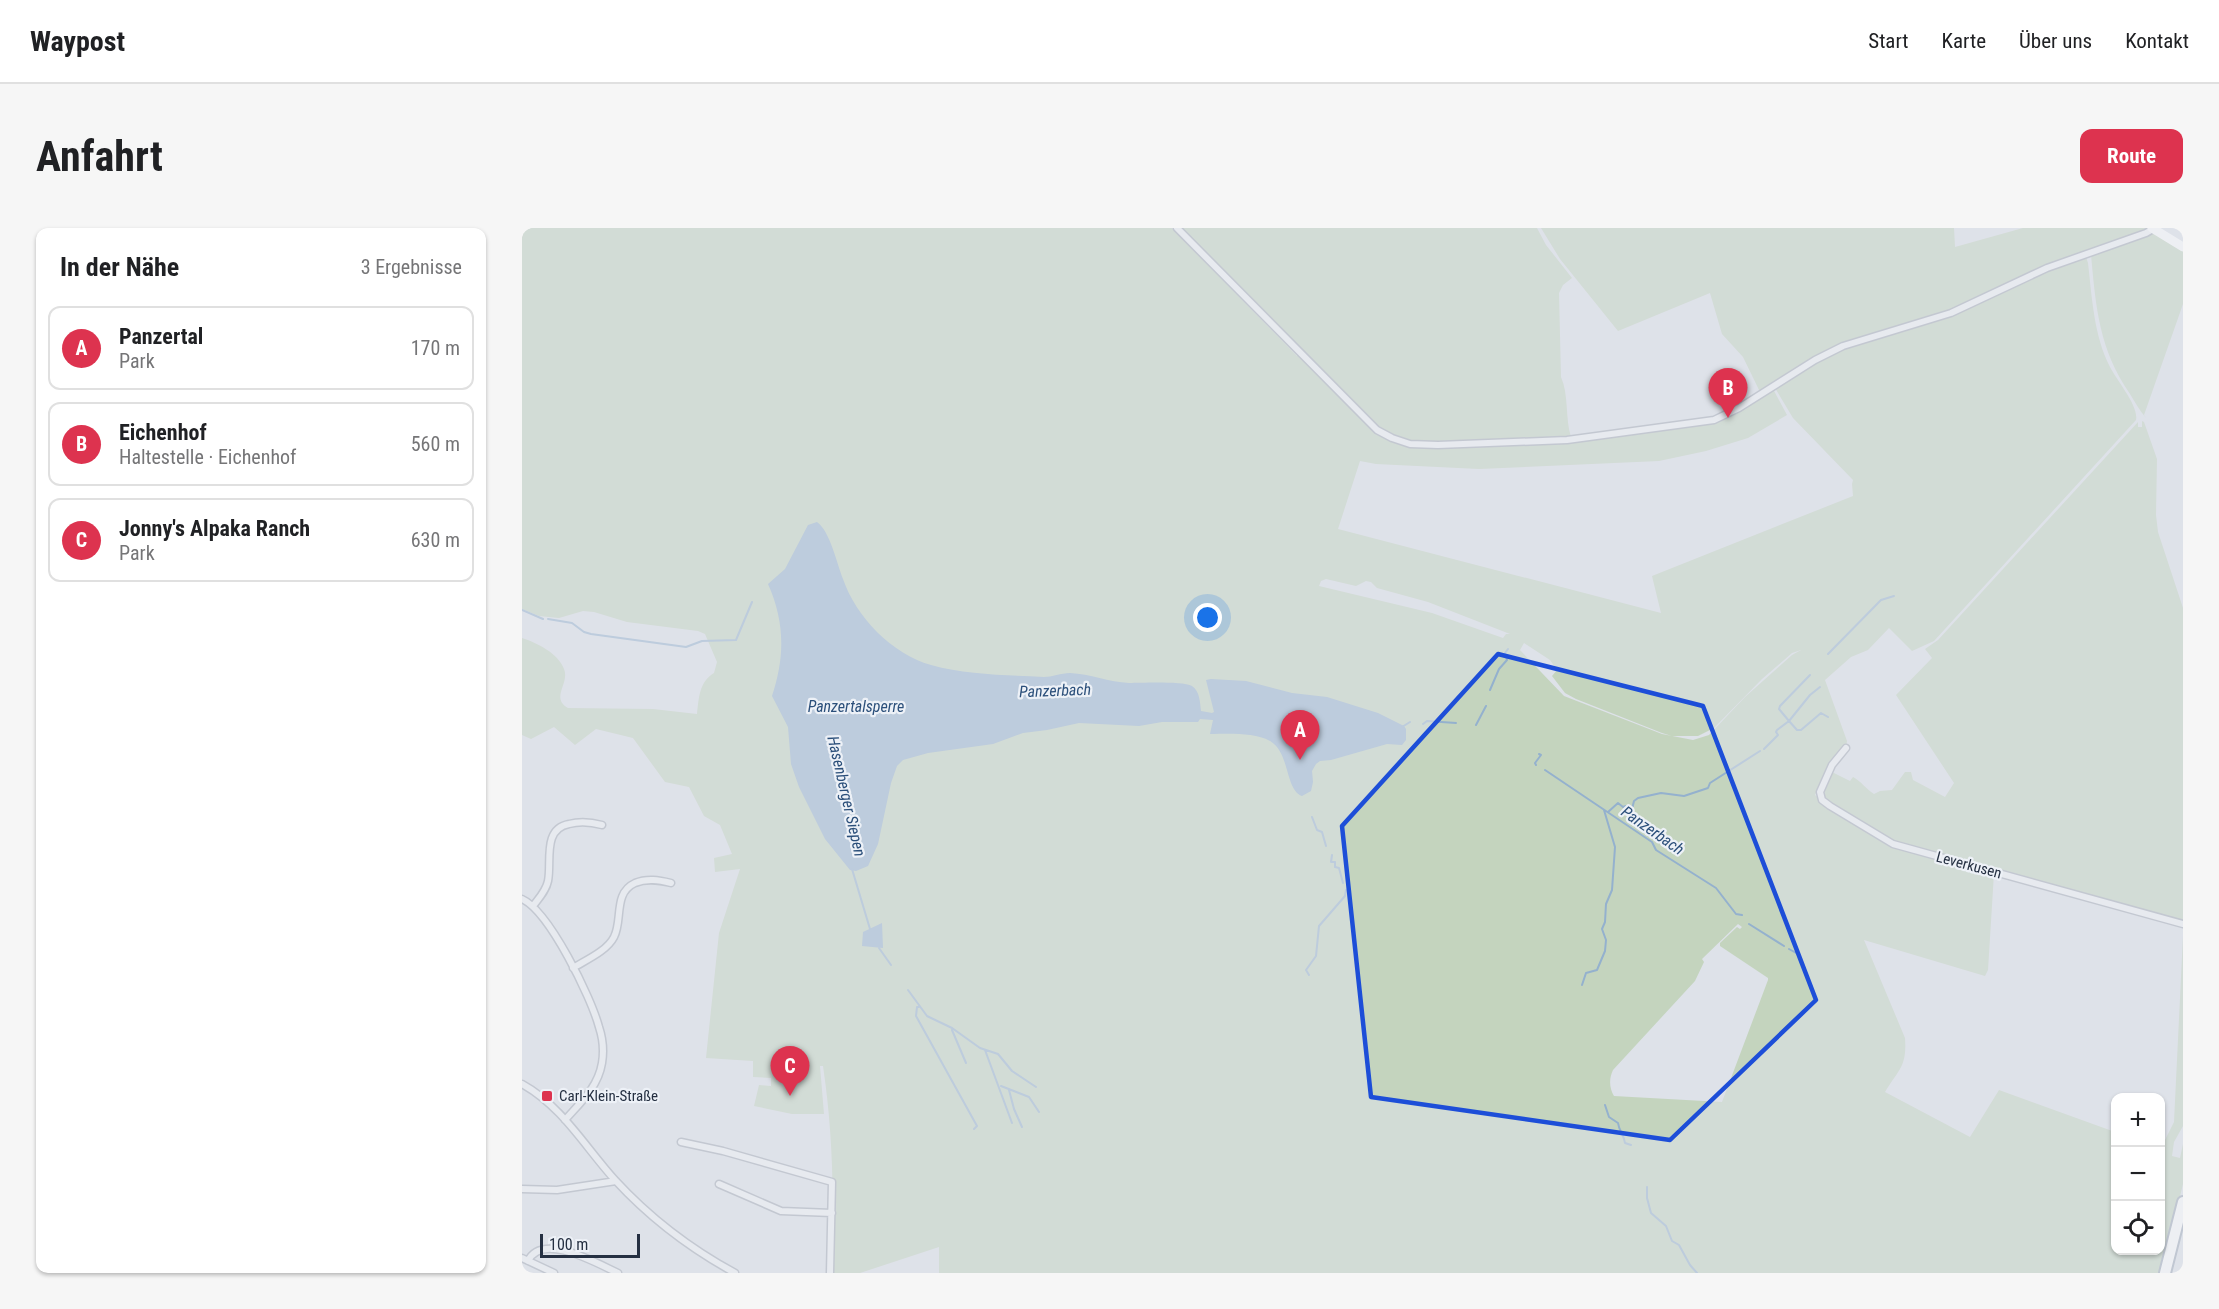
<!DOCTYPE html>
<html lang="de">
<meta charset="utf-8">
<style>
:root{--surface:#fff;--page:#f6f6f6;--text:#202124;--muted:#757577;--line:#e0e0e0;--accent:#dd334f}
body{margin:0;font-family:"Roboto Condensed",sans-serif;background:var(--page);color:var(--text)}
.controls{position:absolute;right:18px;bottom:18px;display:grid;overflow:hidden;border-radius:12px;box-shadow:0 2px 4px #0004}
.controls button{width:54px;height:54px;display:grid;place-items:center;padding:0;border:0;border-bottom:2px solid var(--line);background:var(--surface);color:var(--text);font:30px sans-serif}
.scale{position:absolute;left:18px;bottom:15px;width:100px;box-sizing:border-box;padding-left:6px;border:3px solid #253042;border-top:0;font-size:16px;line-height:21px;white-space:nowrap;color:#253042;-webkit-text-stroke:4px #edf1f7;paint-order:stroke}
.you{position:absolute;left:686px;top:390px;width:21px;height:21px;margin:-15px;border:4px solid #fff;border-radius:50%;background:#1a73e8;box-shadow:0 0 0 9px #1a73e833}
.badge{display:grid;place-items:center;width:39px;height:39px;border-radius:50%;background:var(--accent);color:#fff;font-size:20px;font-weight:700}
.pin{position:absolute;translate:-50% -50px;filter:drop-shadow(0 2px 3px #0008)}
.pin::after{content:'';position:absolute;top:32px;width:21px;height:18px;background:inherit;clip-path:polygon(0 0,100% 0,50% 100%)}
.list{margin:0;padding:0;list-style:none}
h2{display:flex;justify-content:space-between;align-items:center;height:78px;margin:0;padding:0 24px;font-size:26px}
h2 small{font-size:20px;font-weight:400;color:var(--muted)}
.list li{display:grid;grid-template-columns:39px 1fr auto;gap:18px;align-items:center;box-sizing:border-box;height:84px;margin:0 12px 12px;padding:0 12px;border:2px solid var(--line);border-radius:12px}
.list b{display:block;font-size:22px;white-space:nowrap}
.list p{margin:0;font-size:20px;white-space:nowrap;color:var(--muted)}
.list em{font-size:20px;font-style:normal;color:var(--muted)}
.icon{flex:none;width:33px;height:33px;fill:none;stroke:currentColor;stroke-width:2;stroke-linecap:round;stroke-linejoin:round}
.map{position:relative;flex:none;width:1661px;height:1045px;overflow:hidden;border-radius:12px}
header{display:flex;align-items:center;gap:36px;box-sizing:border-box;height:84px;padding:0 30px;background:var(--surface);border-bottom:2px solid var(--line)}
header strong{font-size:28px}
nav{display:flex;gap:33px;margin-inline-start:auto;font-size:21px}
.intro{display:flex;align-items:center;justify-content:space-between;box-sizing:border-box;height:144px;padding:0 36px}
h1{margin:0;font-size:42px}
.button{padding:15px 27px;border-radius:12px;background:var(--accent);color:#fff;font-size:21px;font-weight:700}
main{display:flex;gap:36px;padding:0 36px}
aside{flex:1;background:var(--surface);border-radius:12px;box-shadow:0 2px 4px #0004}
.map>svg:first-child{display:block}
.green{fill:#c4d4be;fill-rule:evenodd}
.water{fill:#94b1ce}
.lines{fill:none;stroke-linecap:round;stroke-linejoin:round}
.stream{stroke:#94b1ce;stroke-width:2}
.street-casing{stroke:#a3a9b4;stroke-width:9}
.primary-casing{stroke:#9ca6b6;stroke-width:14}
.street{stroke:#f1f3f7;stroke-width:6}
.secondary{stroke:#fff;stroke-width:9}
.primary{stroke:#fff;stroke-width:10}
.marked{fill:none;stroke:#1d4ed8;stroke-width:4.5;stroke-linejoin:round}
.poi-dot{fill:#dd334f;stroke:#edf1f7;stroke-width:2}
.labels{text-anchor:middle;stroke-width:4.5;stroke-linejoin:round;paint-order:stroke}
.street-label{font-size:15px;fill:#253042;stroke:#edf1f7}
.poi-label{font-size:15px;fill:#253042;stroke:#edf1f7;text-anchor:start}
.water-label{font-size:16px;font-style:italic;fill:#2b4f7a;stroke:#edf1f7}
</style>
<header>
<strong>Waypost</strong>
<nav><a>Start</a><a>Karte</a><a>Über uns</a><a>Kontakt</a></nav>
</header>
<div class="intro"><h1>Anfahrt</h1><a class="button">Route</a></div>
<main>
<aside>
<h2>In der Nähe<small>3 Ergebnisse</small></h2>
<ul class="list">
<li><span class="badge">A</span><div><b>Panzertal</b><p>Park</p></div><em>170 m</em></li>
<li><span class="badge">B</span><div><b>Eichenhof</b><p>Haltestelle · Eichenhof</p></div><em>560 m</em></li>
<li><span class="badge">C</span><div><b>Jonny's Alpaka Ranch</b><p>Park</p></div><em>630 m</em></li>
</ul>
</aside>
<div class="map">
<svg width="1661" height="1045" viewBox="0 0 1661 1045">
<rect width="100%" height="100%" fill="#dee2e9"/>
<!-- green -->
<path class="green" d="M0 0H650L775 128 776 120 660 0H1015L1024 17 1050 50 1041 57 1037 65 1039 149C1047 167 1043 190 1049 209L910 215 878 211 855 199V204L874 213 897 219 1038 214 1184 197 1209 187 1251 161 1265 187 1226 210 1184 223 1137 233 957 241 854 236 838 233 816 301 1139 385 1130 348 1331 268 1330 256 1331 252 1271 190 1253 160 1300 130 1325 118 1433 85 1507 50 1553 32V27L1514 42 1430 82 1317 116 1238 164 1221 129 1200 106 1188 65 1096 103 1038 31 1019 0H1432L1433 19 1501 0H1623L1622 3 1562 23 1566 35C1570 70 1572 108 1588 139 1595 153 1617 178 1614 192L1412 413 1390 423 1367 400 1346 422 1329 429 1303 452 1325 513 1324 520 1312 529 1293 567 1308 580 1309 577 1302 567 1304 553 1308 543 1328 553 1331 549C1339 553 1344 561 1352 566L1358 563 1370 562 1383 544H1389L1391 552 1423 569 1432 555 1374 467 1410 430 1403 421 1416 412 1616 194V199H1620V193L1622 194 1635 231 1634 287 1636 304 1661 380V694L1374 615 1372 619 1472 645 1466 742 1463 748 1342 712 1383 810C1385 839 1377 841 1363 864L1448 909 1477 862 1593 904 1594 1022H1638L1639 916 1642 914 1652 894 1661 708V898L1652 914 1650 928 1658 930 1661 916V956L1639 1045H417V1019L338 1045H308C313 977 311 905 301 838H298L302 886H270L232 878 237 857 249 858V850L231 849V833L184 830 197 705 218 641 193 644 192 630 210 626 198 597 182 588 167 559 143 554 111 510 74 501 53 517 32 499 9 511 0 507V410C15 415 36 425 42 441 48 455 28 470 46 480L131 481 175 486C177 470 177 454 192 445L195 434 183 406 176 403 105 394 72 384 61 383 37 390 17 388 0 381ZM804 351 834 358 844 353 849 354 855 360 906 374 988 406H984L981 410 910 385 797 358 799 353ZM1002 415 1028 432 1035 442 1030 448 1043 465 1054 471 1140 505 1150 508H1176L1192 500 1240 451 1270 425 1279 422 1270 427 1223 469 1187 507 1171 512 1140 506 1042 468 998 422ZM1216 696 1220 699 1218 701 1215 699 1198 715V718L1246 750V752L1200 874 1092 868C1087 860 1087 850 1091 842L1173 753 1182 734 1180 731Z
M1629 6H1633L1661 23V76L1622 187 1624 190C1618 183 1613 174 1608 166 1577 121 1574 80 1569 27Z"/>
<!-- water -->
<path class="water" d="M295 294C308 303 315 336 321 351 334 389 370 426 409 437 445 447 484 447 522 449 530 449 539 445 548 445 568 446 587 454 607 455 620 455 660 453 670 458 678 463 678 475 679 483L690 485 692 484 684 452 689 451 724 453 770 465 805 469 856 485 882 498 884 501V512L880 517 865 516 809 532 798 533 794 536 790 543 791 554 789 563 780 568C763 562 768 524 748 513 732 504 706 506 688 506L691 492 678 491 676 494H640L617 498 557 495 525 502 501 505 471 516 406 525 381 532 375 538 369 555 356 616 346 638 334 643 328 642 303 611 277 559 269 536 266 499 250 468C263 429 263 394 246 356L263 341 286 297Z
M360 695 361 720 340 718 341 704Z"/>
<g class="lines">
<!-- stream -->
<path class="stream" d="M0 382 21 391
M26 391 50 395 62 404 69 406 164 419 180 413 214 412 230 374
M1306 426 1359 372 1372 368
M1298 459 1288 467 1267 493 1275 502H1279L1299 485 1306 489
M968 462 977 441 985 432 983 425 986 421
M901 496 905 493 934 495
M954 497 964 478
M880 499 888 494
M1242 521 1256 507 1254 504 1255 502 1267 493 1257 481 1258 478 1288 447
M1014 537 1013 535 1019 527 1017 526
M1023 542 1130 614 1134 622 1194 660 1214 686 1220 687
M1086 584 1096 575 1101 579 1104 578 1110 581 1112 573 1116 570 1139 565 1162 568 1186 560 1188 555 1238 523
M790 589 795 602 800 604 804 618
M810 627 809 634H813V639L817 640 821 655
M330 641 348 701
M1227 696 1262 718
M357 720 369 737
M1267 721 1276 726 1280 732
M787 747 784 742 794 728 797 698 823 668 824 662
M1060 757 1064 745 1075 742 1083 723 1084 712 1080 701 1083 694 1084 676 1090 662 1093 619 1082 582
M386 762 405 788 430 800 458 820 476 826 490 843 514 859
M397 779H395L394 788 455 898 452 901
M430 802 444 835
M463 822 490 895
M479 858 507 869 517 884
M487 862 492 881 500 899
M1083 877 1087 889 1096 895C1097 903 1102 907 1103 915L1109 917
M1125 959V970L1129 985 1144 998 1150 1013 1157 1017 1168 1037 1175 1045"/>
<defs>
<path id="street" d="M655 0 855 202 870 210 888 216 916 217 1045 212 1192 192 1217 180 1293 132 1321 118 1429 85 1525 40 1624 5 1631 1
M1324 520 1310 537 1298 564 1300 572 1308 578 1371 616 1661 696
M0 671C27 683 69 769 77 799 81 811 82 823 80 835 76 859 59 874 43 892
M11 678C17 670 24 663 26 653 30 634 20 601 47 596 58 593 69 594 80 597
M51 740C64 732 85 723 92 709 101 692 91 665 113 655 125 650 137 652 149 655
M0 856C40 878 63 919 93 952 127 989 169 1021 213 1045
M159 914 201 923 310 954 308 1045
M197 956 259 983 310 985
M0 961 35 962 94 953
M0 1030 32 1045
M6 1033C20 1003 76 1036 96 1045"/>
<path id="primary" d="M1643 1045 1661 974"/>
</defs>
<!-- street casing -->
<use href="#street" class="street-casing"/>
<!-- primary casing -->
<use href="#primary" class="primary-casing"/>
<!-- street -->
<use href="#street" class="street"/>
<!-- secondary -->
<path class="secondary" d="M1630 0 1661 19"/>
<!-- primary -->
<use href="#primary" class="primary"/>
</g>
<!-- marked area -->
<path d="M0 0H1661V1045H0ZM976 426 1181 478 1294 772 1148 912 849 869 820 598Z" fill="#dee2e9" fill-opacity=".55" fill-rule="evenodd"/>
<path class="marked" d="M976 426 1181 478 1294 772 1148 912 849 869 820 598Z"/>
<!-- markers -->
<rect class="poi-dot" x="19" y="862" width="12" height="12" rx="3"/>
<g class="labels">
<!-- street labels -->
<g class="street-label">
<text transform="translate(1447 637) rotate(15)" y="5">Leverkusen</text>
</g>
<!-- poi labels -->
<g class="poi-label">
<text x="37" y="873">Carl-Klein-Straße</text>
</g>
<!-- water labels -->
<g class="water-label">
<text transform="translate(533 462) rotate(-2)" y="6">Panzerbach</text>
<text x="334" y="484">Panzertalsperre</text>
<text transform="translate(325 568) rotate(77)" y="6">Hasenberger Siepen</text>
<text transform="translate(1131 602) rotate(35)" y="6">Panzerbach</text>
</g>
</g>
</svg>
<div class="controls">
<button>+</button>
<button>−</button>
<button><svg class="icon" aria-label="locate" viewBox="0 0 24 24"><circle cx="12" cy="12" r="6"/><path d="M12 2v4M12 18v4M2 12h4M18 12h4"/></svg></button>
</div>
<div class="scale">100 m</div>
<div class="you"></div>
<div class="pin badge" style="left:778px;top:532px">A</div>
<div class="pin badge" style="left:1206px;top:190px">B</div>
<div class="pin badge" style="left:268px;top:868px">C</div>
</div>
</main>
